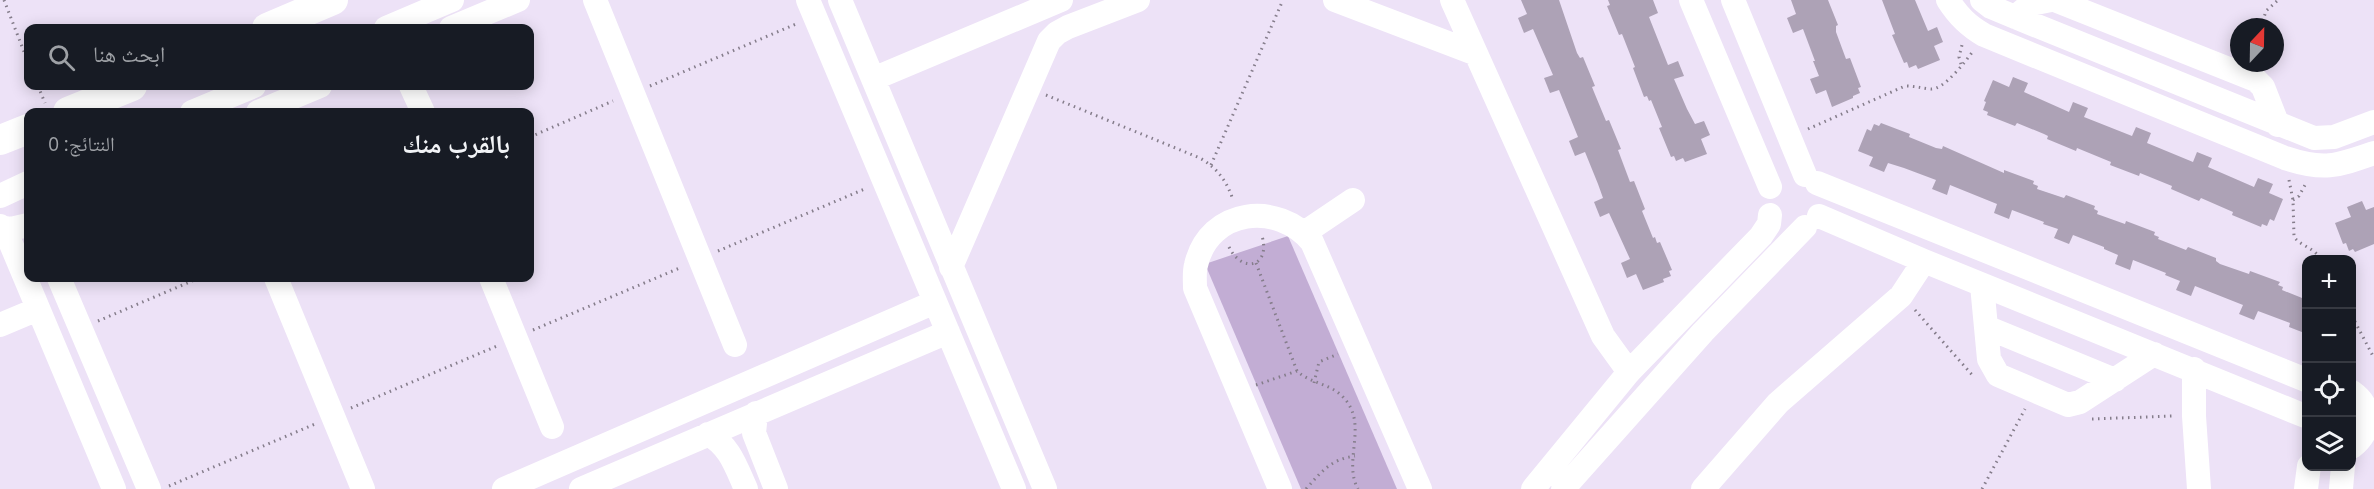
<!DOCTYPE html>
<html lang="ar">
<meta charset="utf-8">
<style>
:root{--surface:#171b24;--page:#20242c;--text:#f1f3f6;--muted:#9ea1a6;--line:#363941}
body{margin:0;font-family:Ubuntu,"Noto Naskh Arabic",sans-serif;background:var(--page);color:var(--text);direction:rtl}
.controls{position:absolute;right:18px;bottom:18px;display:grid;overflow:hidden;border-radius:12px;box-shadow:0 3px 15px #0003}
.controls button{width:54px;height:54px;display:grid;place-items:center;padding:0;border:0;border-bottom:2px solid var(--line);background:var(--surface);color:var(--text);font:30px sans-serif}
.compass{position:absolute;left:2230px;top:18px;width:54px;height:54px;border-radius:50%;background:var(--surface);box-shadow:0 3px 15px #0003;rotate:22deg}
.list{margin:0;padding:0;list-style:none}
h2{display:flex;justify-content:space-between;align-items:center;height:78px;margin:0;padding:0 24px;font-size:26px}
h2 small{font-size:20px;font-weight:400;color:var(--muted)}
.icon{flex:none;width:33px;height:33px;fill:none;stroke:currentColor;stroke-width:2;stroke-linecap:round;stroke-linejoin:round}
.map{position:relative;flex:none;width:2374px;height:489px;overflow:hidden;direction:ltr}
.search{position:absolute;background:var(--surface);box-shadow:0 3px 15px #0003;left:24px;top:24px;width:510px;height:66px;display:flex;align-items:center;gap:15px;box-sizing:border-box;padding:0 21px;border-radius:12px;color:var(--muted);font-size:22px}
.panel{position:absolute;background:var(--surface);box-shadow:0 3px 15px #0003;left:24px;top:108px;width:510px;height:174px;border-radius:12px;direction:rtl}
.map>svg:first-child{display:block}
.green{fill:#c2add4}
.building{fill:#ada2b6}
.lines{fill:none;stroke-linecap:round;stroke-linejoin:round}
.path{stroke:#857d8b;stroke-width:3;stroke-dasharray:1.5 4.5;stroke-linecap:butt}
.minor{stroke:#fff;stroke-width:24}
.major{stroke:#fff;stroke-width:30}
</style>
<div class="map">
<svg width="2374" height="489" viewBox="0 0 2374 489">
<rect width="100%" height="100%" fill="#ede2f7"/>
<!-- green -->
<path class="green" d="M1288 236 1397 489H1301L1205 264Z"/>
<!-- building -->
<path class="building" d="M1521 0H1559L1577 53 1580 58 1583 57 1595 86 1592 87 1594 92 1606 121 1609 120 1621 149 1618 150 1630 182 1634 181 1645 209 1642 211 1653 238 1655 237 1657 243 1660 242 1672 270 1669 271 1671 276 1663 279 1664 282 1643 290 1636 274 1627 278 1621 263 1630 259 1609 213 1600 217 1594 202 1603 198 1598 184 1585 152 1575 156 1569 141 1578 137 1559 90 1550 93 1544 78 1553 75 1533 29 1524 33 1518 18 1527 14Z
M1608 0H1653L1658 13 1649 17 1668 65 1678 61 1684 76 1674 79 1687 109 1695 124 1704 121 1710 135 1701 139 1707 154 1685 162 1683 158 1676 161 1674 156 1671 157 1659 128 1662 127 1651 100 1649 101 1647 96 1644 97 1633 68 1635 67 1624 39 1622 34 1619 35 1607 6 1610 5Z
M1791 0H1828L1838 25 1836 26V32L1846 59 1850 58 1861 87 1858 88 1860 93 1853 96V98L1832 107 1826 90 1816 94 1810 79 1819 76 1813 61H1815L1803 29 1793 33 1787 18 1796 14Z
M1882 0H1915L1928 31 1937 27 1943 42 1934 46 1940 60 1918 69 1916 65 1909 68 1907 62 1904 63 1892 35 1895 34Z
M2013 77 2028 83 2024 92 2069 112 2073 102 2088 108 2084 117 2132 136 2136 127 2151 133 2147 143 2193 162 2197 152 2212 158 2208 167 2254 187 2258 178 2273 184 2269 193 2283 199 2274 221 2270 219 2267 226 2262 224 2261 227 2232 215 2233 212 2201 198 2199 201 2171 189 2172 186 2140 173 2139 176 2110 165 2111 162 2077 148 2076 151 2047 139 2048 136 2044 134 2017 123 2015 126 1987 115 1988 112 1983 110 1986 102 1984 101 1993 80 2009 87Z
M1881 123 1910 134 1909 137 1936 148 1942 149 1943 146 2004 173V170L2034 181 2033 184 2038 186 2037 189 2064 198 2066 195 2095 206 2094 209 2098 211 2097 214 2125 224 2126 221 2155 232 2154 235 2159 237 2158 239 2186 250 2188 247 2216 258V261L2220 264 2249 274 2250 271 2280 282 2278 285 2283 287 2282 290 2307 300V334L2289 327 2290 323 2258 311 2254 320 2239 314 2243 305 2195 286 2191 296 2176 290 2180 281 2165 275 2166 273 2133 260 2130 270 2115 264 2118 255 2104 249V247L2073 235 2069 244 2054 238 2058 229 2043 224 2044 222 2012 210 2009 219 1994 213 1997 204 1950 185 1947 195 1932 189 1936 180 1904 168 1888 163 1884 172 1869 166 1873 157 1858 151 1867 129 1871 131 1874 124 1879 126Z
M2362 201 2366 210 2374 207V244L2355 252 2353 249 2349 251 2346 243 2343 244 2335 223 2351 217 2347 207Z"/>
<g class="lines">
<!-- path -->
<path class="path" d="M4 0 28 62
M2261 27 2266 11 2278 0
M1961 64 1959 57 1962 45
M38 86 45 103
M650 86 796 24
M1046 95 1200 158C1217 168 1227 181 1233 200
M1808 129 1905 86C1915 86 1921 88 1930 89 1943 91 1966 61 1973 51
M530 137 613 101
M1211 165 1283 0
M2289 180 2293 200 2294 237C2302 247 2314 247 2321 260
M2293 200 2299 196 2305 185
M1229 247C1242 274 1271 267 1262 236
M718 251 867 188
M1256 263 1297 371C1311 384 1329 383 1342 396 1370 423 1342 460 1358 489
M1915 310 1974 377
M2352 316 2374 358
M98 321 199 278
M533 330 682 267
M1314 383 1319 362 1338 354
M1256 385 1297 371
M351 408 497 346
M2092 419 2173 416
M169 486 315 424
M1306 489C1321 472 1331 459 1355 456
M1982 489 2025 409"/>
<!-- minor -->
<path class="minor" d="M595 0 735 345
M808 0 1014 489
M840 0 1045 489
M1335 0 1474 53
M1452 0 1603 336 1629 372
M1691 0 1770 187
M1733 0 1805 175
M1948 0C1958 16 1968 26 1984 35L2285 158C2324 171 2337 166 2374 153
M1982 0 1991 7 2015 17 2314 138 2334 137 2374 122
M2055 0 2256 80 2263 87 2278 125
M2015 17 2031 4 2051 0
M386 28 452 0
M451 28 518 0
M873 79 1061 0
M411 86 423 112
M192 112 254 86
M258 112 320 86
M1817 183 2306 380
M0 196 28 183
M1819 216 1924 261 2305 416
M0 226 11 244 114 489
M0 227 11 229 28 225
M1304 233 1353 200
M951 267 1049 41 1057 33 1068 27 1138 0
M59 278 149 489
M276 278 363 489
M491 278 552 427
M1982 285 1989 359 1998 375 2068 405 2080 402 2154 354
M0 325 38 309
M1986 327 2115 380
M2194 369V416L2199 489
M2352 392C2373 407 2372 431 2352 447
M756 413 754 433 776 489
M708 434C730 446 736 467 746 489
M504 489 935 302
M581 489 948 332
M1280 489 1195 288C1195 281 1194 272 1196 265 1209 208 1278 201 1312 242L1420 489
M1533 489 1629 372 1761 236 1769 224 1770 215
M1563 489 1703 332 1805 227
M1703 489 1778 403 1901 296 1924 261
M2306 489 2309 466
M2341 489 2343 466"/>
<!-- major -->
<path class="major" d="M267 28 333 0
M68 112 132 86
M0 140 28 129"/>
</g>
</svg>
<div class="controls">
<button>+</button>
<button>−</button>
<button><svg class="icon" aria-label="locate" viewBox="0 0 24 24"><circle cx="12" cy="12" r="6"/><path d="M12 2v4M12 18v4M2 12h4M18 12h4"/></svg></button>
<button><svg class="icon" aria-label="layers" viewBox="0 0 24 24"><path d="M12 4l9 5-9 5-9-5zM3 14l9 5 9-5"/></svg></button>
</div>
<svg class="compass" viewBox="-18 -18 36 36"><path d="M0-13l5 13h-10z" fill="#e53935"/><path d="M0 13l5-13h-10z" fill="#9ea1a6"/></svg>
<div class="search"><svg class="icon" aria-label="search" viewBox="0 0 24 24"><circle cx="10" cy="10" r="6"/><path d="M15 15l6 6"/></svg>ابحث هنا</div>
<section class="panel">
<h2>بالقرب منك<small>النتائج: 0</small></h2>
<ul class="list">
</ul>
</section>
</div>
